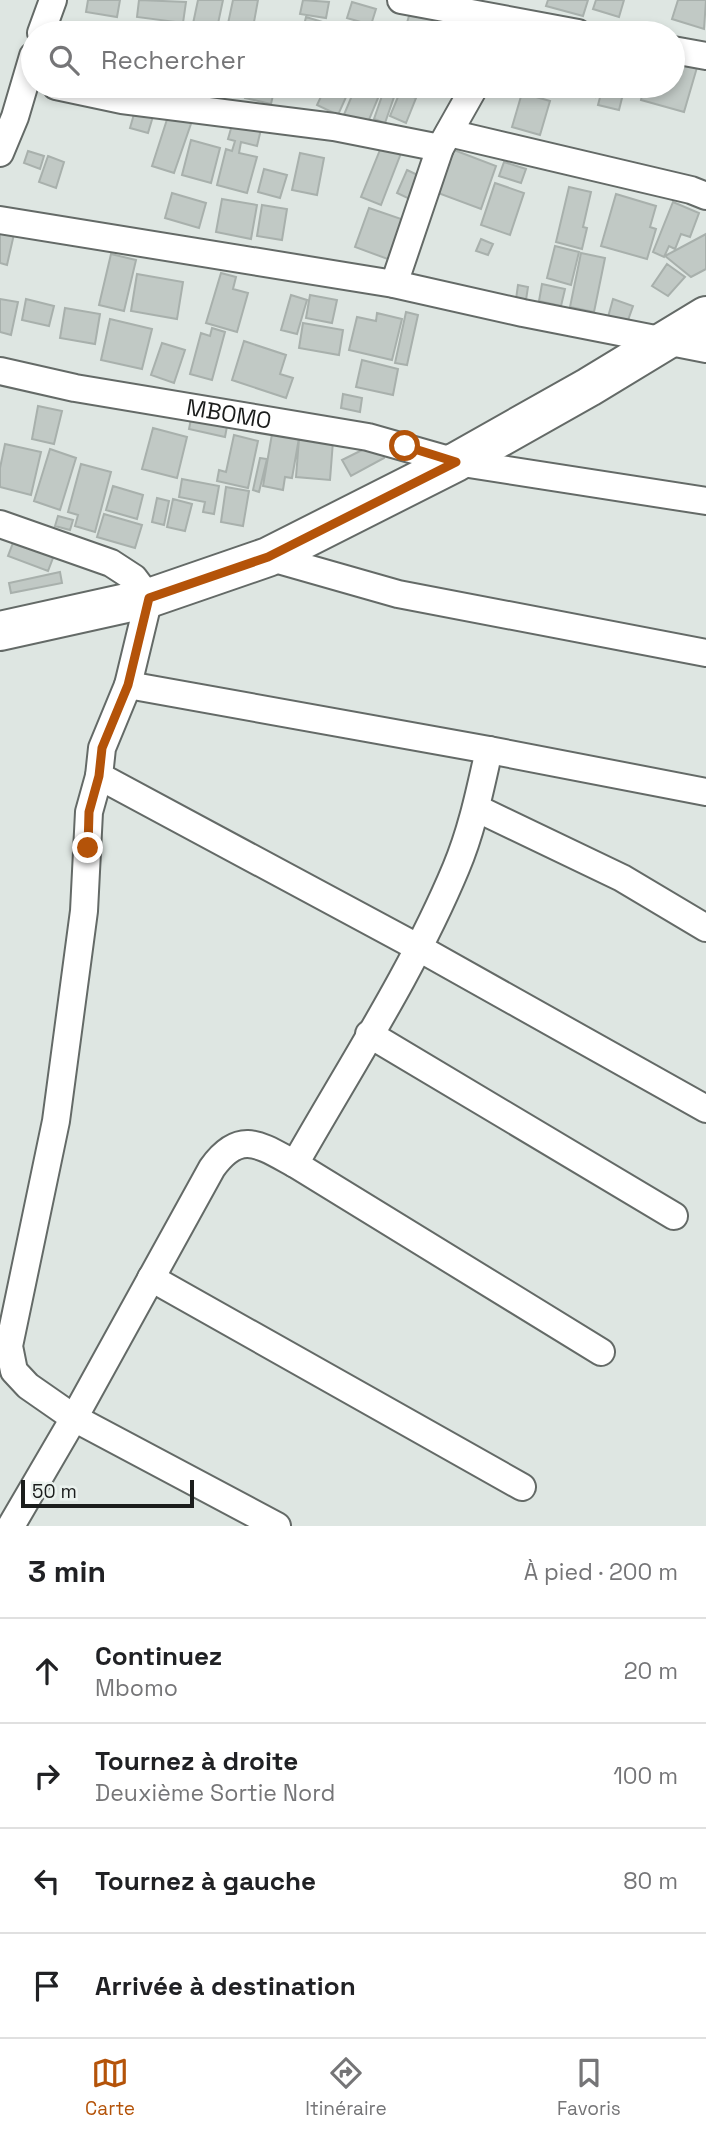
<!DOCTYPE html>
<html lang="fr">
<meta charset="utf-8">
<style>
:root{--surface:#fff;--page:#f6f6f6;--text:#202124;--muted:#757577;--line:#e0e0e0;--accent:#b45309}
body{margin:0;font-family:"Space Grotesk",sans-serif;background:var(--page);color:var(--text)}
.scale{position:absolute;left:21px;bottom:18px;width:173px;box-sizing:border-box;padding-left:7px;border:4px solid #1b1d1c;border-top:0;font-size:19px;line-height:24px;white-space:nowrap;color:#1b1d1c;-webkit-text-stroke:5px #ebf3ef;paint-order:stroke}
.stop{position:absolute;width:21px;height:21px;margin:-16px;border:5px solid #b45309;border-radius:50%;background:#fff}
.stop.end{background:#b45309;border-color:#fff;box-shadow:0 2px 7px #0008}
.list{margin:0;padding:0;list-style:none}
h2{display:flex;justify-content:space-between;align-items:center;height:91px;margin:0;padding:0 28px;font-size:30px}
h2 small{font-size:23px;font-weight:400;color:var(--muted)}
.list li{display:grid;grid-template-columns:46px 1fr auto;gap:21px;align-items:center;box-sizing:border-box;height:105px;padding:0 28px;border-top:2px solid var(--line)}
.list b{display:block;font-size:26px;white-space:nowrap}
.list p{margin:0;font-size:23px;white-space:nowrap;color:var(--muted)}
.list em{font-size:23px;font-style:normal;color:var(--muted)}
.icon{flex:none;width:38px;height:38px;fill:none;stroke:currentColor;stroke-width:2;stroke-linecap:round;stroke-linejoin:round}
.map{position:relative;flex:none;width:706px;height:1526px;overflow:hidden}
.search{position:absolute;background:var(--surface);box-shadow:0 4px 10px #0003;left:21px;right:21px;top:21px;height:77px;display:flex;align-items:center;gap:18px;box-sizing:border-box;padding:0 24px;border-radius:38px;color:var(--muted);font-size:26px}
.sheet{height:511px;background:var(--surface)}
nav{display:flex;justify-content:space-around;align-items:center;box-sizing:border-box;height:98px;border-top:2px solid var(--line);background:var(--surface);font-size:19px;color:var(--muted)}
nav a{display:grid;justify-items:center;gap:4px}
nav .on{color:var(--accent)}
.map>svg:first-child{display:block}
.building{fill:#c1c9c5;stroke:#a8b0ac;stroke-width:2}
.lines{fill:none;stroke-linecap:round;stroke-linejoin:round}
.street-casing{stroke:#646a67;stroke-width:30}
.primary-casing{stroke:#646a67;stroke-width:42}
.street{stroke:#fff;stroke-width:26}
.primary{stroke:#fff;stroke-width:38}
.route{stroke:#b45309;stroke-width:9}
.labels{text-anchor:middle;stroke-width:5;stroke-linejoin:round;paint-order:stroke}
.street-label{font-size:23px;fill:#1b1d1c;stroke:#ebf3ef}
</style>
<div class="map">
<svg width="706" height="1526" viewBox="0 0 706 1526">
<rect width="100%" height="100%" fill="#dee6e2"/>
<!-- building -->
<path class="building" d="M88 0H120L117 17 86 12Z
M139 0 186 2 183 23 137 17Z
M198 0H223L216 33H191Z
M233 0H258L252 33H226Z
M303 0 329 2 326 18 300 14Z
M548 0H588L583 16 546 6Z
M596 0H624L619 17 593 9Z
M678 0H706L704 29 672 19Z
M352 2 376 9 371 25 347 18Z
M411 9 475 28 474 33H404Z
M306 17 329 24 327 33H302Z
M673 57 698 64 684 112 641 100 644 86H673Z
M247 86H275L271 104 245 98Z
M326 86H351L338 115 317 105Z
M356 86H383L366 127 343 117Z
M572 86H598L595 97 571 91Z
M603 86H625L619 110 598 105Z
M400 92 416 98 406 123 390 116Z
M383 93 394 97 385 123 374 119Z
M522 93 550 101 540 135 512 127Z
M136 107 154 113 148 133 130 128Z
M171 107 194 115 174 173 152 166Z
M234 118 262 125 257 146 241 142 239 153 257 157 247 193 217 185 226 149 232 151 235 141 228 139Z
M191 140 220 148 211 183 182 175Z
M384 140 403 148 381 205 361 197Z
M454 150 496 166 481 209 438 193Z
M28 151 44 156 40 169 24 163Z
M300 153 324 158 317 195 292 190Z
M48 156 64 162 56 188 39 182Z
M504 162 526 169 521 183 499 176Z
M264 169 287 175 280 198 258 192Z
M407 170 424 178 414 201 397 193Z
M495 183 524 193 510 235 481 225Z
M569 187 591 192 583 227 587 228 582 249 556 242Z
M172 193 206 203 199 228 165 218Z
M616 194 656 206 650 227 656 229 647 259 601 246Z
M222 199 257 205 251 239 216 232Z
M673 202 699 213 690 237 681 234 675 249 669 246 664 257 653 252Z
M262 205 287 209 282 240 257 236Z
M369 208 410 222 396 262 355 247Z
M0 231 14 234 7 265 0 263Z
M706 234V269L691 277 665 256Z
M481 239 493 244 488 255 476 251Z
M555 246 579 252 571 285 547 278Z
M581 253 605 258 594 312 570 307Z
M111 254 136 260 124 311 99 305Z
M667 264 685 277 668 296 652 286Z
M221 273 236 277 233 289 248 293 237 332 206 323Z
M137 274 183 282 177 319 131 311Z
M542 284 565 289 561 306 539 301Z
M518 285 528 287 526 300 516 299Z
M291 295 307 300 297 334 281 330Z
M310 295 337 300 332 323 306 318Z
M0 299 18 302 11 335 0 332Z
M26 299 54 306 49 326 22 320Z
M613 299 633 306 627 323 608 317Z
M65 308 100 314 95 344 60 338Z
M406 312 418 315 407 365 395 363Z
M377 313 402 319 392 360 349 350 357 317 376 321Z
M110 319 152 329 142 369 101 360Z
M303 323 343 330 339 355 299 348Z
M212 328 225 332 212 380 190 374 201 333 210 336Z
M244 341 286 355 280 374 293 378 286 398 232 380Z
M162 343 185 350 174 383 151 375Z
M362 360 398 369 393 395 356 387Z
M343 394 362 398 360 412 341 408Z
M38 406 62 411 54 444 32 439Z
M192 414 228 421 225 437 189 429Z
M153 428 187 437 177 478 142 469Z
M272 434 299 438 292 478 285 477 283 490 263 486Z
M234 435 258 441 248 488 217 481 219 470 226 472Z
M299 439 333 441 330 480 296 477Z
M5 444 41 452 31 495 0 487V468Z
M370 446 386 450 384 458 351 476 342 460Z
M50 449 76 458 60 510 34 501Z
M260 458 267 459 259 492 253 490Z
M81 464 111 472 95 532 75 526 78 515 68 512Z
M182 479 219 486 214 514 203 512 205 502 179 497Z
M113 486 143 495 137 519 106 510Z
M226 487 249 491 243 526 221 522Z
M157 498 169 501 164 525 152 522Z
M173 499 192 504 185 531 167 527Z
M104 514 142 525 135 548 97 537Z
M58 516 73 520 70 530 55 526Z
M16 535 56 550 48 571 8 556Z
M60 572 62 583 11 593 9 583Z"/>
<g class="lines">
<defs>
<g id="street">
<path d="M401 0 578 33"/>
<path d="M41 33 53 0"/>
<path d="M673 50 706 56"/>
<path d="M56 86 122 100 334 127 440 148"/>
<path d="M449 133 691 190 706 196"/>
<path d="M0 153 15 117 33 56"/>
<path d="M0 220 394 284 523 313 706 349"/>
<path d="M394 284 440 148 475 86"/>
<path id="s1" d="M0 371 75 388 368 437 456 462 706 501"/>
<path d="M0 524 111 563 134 578 149 598 128 685 102 748 99 776 419 948 706 1109"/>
<path d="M268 557 398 594 706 653"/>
<path d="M128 685 489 750 706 792"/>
<path d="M99 776 89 812 84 911 56 1121 9 1346 14 1371 28 1386 74 1418 277 1526"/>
<path d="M476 808 622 878 706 928"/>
<path d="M369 1034 674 1216"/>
<path d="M295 1164C350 1067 413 971 456 868 472 830 480 790 489 750"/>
<path d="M151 1278 522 1487"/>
<path d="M11 1526 74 1418 212 1168C240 1129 260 1145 295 1164L601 1352"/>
</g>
<path id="primary" d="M0 631 149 598 268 557 456 462 589 387 706 316"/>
</defs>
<!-- street casing -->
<use href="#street" class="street-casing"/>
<!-- primary casing -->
<use href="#primary" class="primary-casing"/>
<!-- street -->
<use href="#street" class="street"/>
<!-- primary -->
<use href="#primary" class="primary"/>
</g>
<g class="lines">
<!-- route -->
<path class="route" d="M88 848 89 812 99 776 102 748 128 685 149 598 268 557 456 462 405 446"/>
</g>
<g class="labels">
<!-- street labels -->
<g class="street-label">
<text dy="8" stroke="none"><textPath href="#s1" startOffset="233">MBOMO</textPath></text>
</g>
</g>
</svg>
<div class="scale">50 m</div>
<div class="stop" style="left:405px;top:446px"></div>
<div class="stop end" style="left:88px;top:848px"></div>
<div class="search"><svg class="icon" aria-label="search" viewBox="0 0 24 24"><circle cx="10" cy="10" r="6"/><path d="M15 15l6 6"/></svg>Rechercher</div>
</div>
<section class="sheet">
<h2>3 min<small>À pied · 200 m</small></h2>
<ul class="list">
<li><svg class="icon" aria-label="ahead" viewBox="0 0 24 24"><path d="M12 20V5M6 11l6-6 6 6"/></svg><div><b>Continuez</b><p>Mbomo</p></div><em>20 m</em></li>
<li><svg class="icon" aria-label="right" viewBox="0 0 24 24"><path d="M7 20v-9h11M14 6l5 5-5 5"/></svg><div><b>Tournez à droite</b><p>Deuxième Sortie Nord</p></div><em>100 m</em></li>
<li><svg class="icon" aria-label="left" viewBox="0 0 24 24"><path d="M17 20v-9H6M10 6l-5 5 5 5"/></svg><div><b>Tournez à gauche</b></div><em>80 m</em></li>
<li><svg class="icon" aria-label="arrive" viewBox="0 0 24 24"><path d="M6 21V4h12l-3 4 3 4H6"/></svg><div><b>Arrivée à destination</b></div></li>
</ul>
</section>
<nav>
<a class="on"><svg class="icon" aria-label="map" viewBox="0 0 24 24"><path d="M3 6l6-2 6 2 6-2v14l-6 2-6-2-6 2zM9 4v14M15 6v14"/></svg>Carte</a>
<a><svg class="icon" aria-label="directions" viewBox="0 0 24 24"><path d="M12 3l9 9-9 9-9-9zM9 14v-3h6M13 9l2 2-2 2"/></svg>Itinéraire</a>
<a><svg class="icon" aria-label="saved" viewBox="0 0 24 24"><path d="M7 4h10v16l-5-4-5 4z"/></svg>Favoris</a>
</nav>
